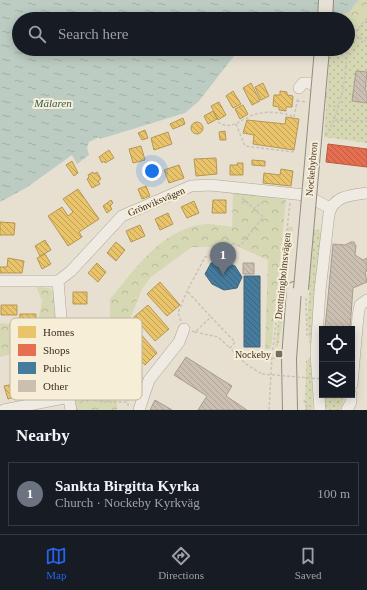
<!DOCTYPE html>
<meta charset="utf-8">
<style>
:root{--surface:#171b24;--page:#242831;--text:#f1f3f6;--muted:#9ea1a6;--line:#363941;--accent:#2563eb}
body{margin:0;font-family:"Times New Roman",serif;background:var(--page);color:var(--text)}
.controls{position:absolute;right:12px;bottom:12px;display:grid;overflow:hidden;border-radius:0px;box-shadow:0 2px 10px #0003}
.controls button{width:36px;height:36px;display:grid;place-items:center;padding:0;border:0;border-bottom:1px solid var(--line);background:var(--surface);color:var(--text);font:20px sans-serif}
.you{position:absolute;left:152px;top:171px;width:14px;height:14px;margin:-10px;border:3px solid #fff;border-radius:50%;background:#1a73e8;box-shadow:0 0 0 6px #1a73e833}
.badge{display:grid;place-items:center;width:26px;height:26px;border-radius:50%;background:var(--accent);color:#fff;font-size:13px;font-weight:700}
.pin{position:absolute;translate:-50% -33px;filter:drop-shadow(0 1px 2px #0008)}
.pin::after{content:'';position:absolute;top:21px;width:14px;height:12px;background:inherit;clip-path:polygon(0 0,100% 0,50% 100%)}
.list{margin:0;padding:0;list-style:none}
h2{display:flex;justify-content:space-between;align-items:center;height:52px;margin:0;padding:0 16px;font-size:17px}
h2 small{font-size:13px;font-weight:400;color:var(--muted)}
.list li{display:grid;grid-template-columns:26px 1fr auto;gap:12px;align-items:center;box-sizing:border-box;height:64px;margin:0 8px 8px;padding:0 8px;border:1px solid var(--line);border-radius:0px}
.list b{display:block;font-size:15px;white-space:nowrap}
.list p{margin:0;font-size:13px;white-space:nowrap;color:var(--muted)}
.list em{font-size:13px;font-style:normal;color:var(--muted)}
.icon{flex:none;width:22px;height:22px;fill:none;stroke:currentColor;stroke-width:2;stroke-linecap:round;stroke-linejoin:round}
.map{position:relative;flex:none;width:367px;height:410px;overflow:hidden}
.search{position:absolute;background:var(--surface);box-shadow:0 2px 10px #0003;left:12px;right:12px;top:12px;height:44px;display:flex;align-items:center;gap:10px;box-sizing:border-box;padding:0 14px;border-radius:22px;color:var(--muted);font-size:15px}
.sheet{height:124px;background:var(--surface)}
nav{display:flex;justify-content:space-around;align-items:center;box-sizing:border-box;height:56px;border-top:1px solid var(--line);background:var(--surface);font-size:11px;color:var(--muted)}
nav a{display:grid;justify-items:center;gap:2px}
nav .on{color:var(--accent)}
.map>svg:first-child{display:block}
.grass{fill:url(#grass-dots)}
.forest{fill:url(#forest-crowns)}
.water{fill:url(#water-ripples)}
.homes{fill:url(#homes-back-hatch);stroke:#b59754}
.shops{fill:url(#shops-back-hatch);stroke:#b45c42}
.public{fill:url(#public-back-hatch);stroke:#436478}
.building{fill:url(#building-back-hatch);stroke:#a89c90}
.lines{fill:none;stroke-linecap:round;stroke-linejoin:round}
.minor-casing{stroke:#ada599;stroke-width:12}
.major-casing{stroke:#928b80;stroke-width:16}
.path{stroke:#c8c2b9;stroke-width:1.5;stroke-dasharray:3 2;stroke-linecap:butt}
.minor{stroke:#efebe3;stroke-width:11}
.major{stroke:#e6e1d4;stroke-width:14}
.major-bridge-casing{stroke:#928b80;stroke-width:16;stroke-linecap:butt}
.path-bridge{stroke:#c8c2b9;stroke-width:1.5;stroke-dasharray:3 2;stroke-linecap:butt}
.major-bridge{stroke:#e6e1d4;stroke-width:14}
.poi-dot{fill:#786c5e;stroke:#f7eed8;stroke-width:1.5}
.labels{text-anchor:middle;stroke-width:4;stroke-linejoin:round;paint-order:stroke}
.street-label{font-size:10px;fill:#3d2e20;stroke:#f7eed8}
.poi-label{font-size:10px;fill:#3d2e20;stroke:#f7eed8;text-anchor:end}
.water-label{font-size:11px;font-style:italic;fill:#2f5d5a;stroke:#f7eed8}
.key{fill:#f7eed8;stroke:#bfb4a1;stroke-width:1}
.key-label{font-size:11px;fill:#3d2e20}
</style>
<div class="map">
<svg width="367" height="410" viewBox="0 0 367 410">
<defs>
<pattern id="grass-dots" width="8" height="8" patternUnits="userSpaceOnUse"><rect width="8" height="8" fill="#d6d7b3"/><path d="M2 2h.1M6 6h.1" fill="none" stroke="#b9b99a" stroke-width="1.8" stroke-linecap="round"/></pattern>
<pattern id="forest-crowns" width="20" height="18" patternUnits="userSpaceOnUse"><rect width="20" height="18" fill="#d6d7b3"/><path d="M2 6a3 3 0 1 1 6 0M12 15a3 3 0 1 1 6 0" fill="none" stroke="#b9b99a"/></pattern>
<pattern id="water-ripples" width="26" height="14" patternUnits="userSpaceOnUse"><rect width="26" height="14" fill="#bcccc2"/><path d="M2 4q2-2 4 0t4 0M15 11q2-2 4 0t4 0" fill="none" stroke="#a2b0a6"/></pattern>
<pattern id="homes-back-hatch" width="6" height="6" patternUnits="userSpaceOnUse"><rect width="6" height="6" fill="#e9c46a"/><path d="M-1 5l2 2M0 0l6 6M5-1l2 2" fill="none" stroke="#bea057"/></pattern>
<pattern id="shops-back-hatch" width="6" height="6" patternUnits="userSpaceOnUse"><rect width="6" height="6" fill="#e76f51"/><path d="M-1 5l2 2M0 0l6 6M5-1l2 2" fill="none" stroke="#bc5c43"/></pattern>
<pattern id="public-back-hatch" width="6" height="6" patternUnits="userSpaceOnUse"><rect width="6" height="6" fill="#457b9d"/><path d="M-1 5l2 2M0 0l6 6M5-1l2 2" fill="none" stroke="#3b6580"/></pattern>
<pattern id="building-back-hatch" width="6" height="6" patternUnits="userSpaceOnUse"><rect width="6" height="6" fill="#cbbfb2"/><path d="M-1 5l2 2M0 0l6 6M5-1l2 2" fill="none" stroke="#afa499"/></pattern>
</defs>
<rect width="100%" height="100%" fill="#e7e0d1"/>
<!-- grass -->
<path class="grass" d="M367 15V143L324 137 330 49H348V29L354 32Z
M288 227H293L285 303 281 300Z
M314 229 322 231 310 347 307 320Z
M280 304 285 306 278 347H275Z
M311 357 313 410H305L306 365V361Z
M324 395H345L340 410H325Z"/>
<!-- forest -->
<path class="forest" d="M359 0H367V15L354 32 348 29V19L333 18 350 12 355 4Z
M233 191 286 200 271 349H265L268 260 230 243 227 247H192L151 277 142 289 121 342 138 383 128 393 117 394V410H75L71 389 110 387V299C137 267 162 228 207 224 215 224 224 226 232 227Z
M36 286 49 288 53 291 58 341 0 357V323L37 327 42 301Z"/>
<!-- water -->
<path class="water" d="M0 0H359L355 4 350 12 333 18 324 19H19V49H277L234 56 199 101 185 113 100 139 99 137 89 142 87 148 89 155 77 164 72 155 26 188 0 202Z"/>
<!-- homes -->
<path class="homes" d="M251 83 260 101 252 105 243 88Z
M263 83 269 96 261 100 255 87Z
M233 91 241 104 233 108 226 96Z
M280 91 287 92V95L293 96 292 107H286V111L279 110V107L273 106 274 95H280Z
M219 102 226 115 218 120 211 106Z
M243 105 248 114 240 119 235 109Z
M213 111 217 119 208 124 204 116Z
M286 117 299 119 294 150 253 144 254 135 243 133 247 120 285 124Z
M183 118 185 124 173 129 170 124Z
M191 128a6 6 0 1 1 12 0a6 6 0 1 1-12 0Z
M145 130 148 138 142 140 138 133Z
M225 131 226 140H220L219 132Z
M168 132 172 144 154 150 151 138Z
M141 146 145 160 133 163 129 149Z
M109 150 114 158 105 163 104 161 102 163 99 157Z
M216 158 217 174 196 176 194 159Z
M252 160 265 161V166L252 165Z
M72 161 78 173 74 176 66 165Z
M237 163H243V175H230V165H238Z
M179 165 184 178 169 183 164 170Z
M281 169 293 171 291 186 263 183 264 173 280 175Z
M93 172 94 174 97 172 101 179 98 181 100 184 92 188 87 179 89 177 88 175Z
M146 186 150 196 142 199 138 189Z
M78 189 99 219 79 232 82 237 68 246 48 216 62 207 68 216 73 212 63 199Z
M111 200 113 203 110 206 112 209 107 213 103 206Z
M213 200H226V213H212Z
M194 201 199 213 187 218 181 207Z
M168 213 173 224 160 230 155 219Z
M0 222 15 223 14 235H0Z
M140 225 145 236 131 242 126 231Z
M45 240 51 250 40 256 35 246Z
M116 242 125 250 116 261 107 253Z
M45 254 51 264 42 269 37 258Z
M8 258 24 261 22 273H0V267H7Z
M97 263 106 272 98 282 88 273Z
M160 282 180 305 167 316 147 294Z
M73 292H87V304H73Z
M1 305H17V315H1Z
M148 305 169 329 155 341 134 317Z
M20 314H36V324H19Z
M138 331 157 353 145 365 125 343Z
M19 383 22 395 8 399 4 386Z"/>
<!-- shops -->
<path class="shops" d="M328 144 367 149V167L326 162Z"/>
<!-- public -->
<path class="public" d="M223 261 235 266 242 277 237 288 224 290 212 284 205 274 211 263Z
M244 276H260V347H244Z"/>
<!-- building -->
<path class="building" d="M356 71 367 72 365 91H367V103L352 101Z
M351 242H354L356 246 355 255 363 260 367 258V271L365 272 367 282 353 288 350 329H325L333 244 345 245Z
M243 263H254V274H243Z
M186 357 232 386 226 396 247 410H198L207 396 174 375Z
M155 400 172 410H150Z"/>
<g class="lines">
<defs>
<path id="minor" d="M299 88 303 83H311L321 95
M0 281H58L71 271 122 216 191 186 210 185 305 195 330 208
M58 281 67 389 71 410
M352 384 358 316 360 305 367 300
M4 410 69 397
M139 410 149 380 179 342 184 329
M320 410 316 354 320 290 329 214C333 196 351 195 367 193
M347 410 351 402V395"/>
<path id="major" d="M325 19 326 0
M290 410 289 359 294 289"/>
</defs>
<!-- minor casing -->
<use href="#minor" class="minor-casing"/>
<!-- major casing -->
<use href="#major" class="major-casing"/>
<!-- path -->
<path class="path" d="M355 35 367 42
M297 101 307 102
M328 105 339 107
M335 120 367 121
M218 122C231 132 244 117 256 114 268 111 283 112 294 117L298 97
M236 124 245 146 294 152
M326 136 334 120 343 91 349 40 367 18
M253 209 264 201
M188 292 211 317
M181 321 178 313 187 291 205 257 228 252 232 243 240 246 263 217 241 197
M192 331 195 332 211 317 235 342 230 348 246 364 262 374
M195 332 218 337 230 348
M238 357 277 358
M77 394 88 399
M304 400 308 410
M80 403 88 399 102 402H128
M128 406V396L136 388
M269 410 272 357 290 203"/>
<!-- minor -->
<use href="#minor" class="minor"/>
<!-- major -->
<use href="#major" class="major"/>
<defs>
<path id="major-bridge" d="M301 289 322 49"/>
</defs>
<!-- major-bridge casing -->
<use href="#major-bridge" class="major-bridge-casing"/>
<!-- path-bridge -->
<path class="path-bridge" d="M306 298 307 338
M262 374 322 379"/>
<!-- major-bridge -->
<use href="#major-bridge" class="major-bridge"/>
</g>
<!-- markers -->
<rect class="poi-dot" x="275" y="350" width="8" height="8" rx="2"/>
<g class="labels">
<!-- street labels -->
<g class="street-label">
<text transform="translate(311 169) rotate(-85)" y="4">Nockebybron</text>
<text transform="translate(156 201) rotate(-23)" y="4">Grönviksvägen</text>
<text transform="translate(282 276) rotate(-84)" y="4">Drottningholmsvägen</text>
</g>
<!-- poi labels -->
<g class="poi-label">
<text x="271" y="358">Nockeby</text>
</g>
<!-- water labels -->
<g class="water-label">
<text x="53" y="107">Mälaren</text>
</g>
</g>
<!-- legend -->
<rect x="10" y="318" width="132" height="82" rx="6" class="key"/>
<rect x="18" y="326" width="18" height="12" fill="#e9c46a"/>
<rect x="18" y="344" width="18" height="12" fill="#e76f51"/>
<rect x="18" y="362" width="18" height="12" fill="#457b9d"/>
<rect x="18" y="380" width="18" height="12" fill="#cbbfb2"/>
<g class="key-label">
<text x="43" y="336">Homes</text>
<text x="43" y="354">Shops</text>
<text x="43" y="372">Public</text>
<text x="43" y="390">Other</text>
</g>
</svg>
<div class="controls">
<button><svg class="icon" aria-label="locate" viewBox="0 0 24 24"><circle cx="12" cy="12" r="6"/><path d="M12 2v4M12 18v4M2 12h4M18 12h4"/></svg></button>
<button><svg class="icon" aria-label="layers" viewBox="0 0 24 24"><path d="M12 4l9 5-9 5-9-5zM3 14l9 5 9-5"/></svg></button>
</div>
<div class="you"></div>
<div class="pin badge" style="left:223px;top:275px;background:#6b7280">1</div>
<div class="search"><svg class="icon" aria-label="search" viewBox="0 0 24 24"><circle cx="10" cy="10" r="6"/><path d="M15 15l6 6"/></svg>Search here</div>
</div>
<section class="sheet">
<h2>Nearby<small></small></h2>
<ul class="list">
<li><span class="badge" style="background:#6b7280">1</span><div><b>Sankta Birgitta Kyrka</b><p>Church · Nockeby Kyrkväg</p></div><em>100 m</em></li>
</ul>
</section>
<nav>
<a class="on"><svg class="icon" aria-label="map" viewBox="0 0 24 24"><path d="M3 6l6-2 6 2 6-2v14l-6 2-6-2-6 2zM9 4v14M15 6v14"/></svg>Map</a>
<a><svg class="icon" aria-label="directions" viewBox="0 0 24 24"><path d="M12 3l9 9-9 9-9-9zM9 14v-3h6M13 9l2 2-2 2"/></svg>Directions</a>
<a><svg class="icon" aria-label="saved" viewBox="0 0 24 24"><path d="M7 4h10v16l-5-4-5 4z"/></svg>Saved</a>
</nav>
